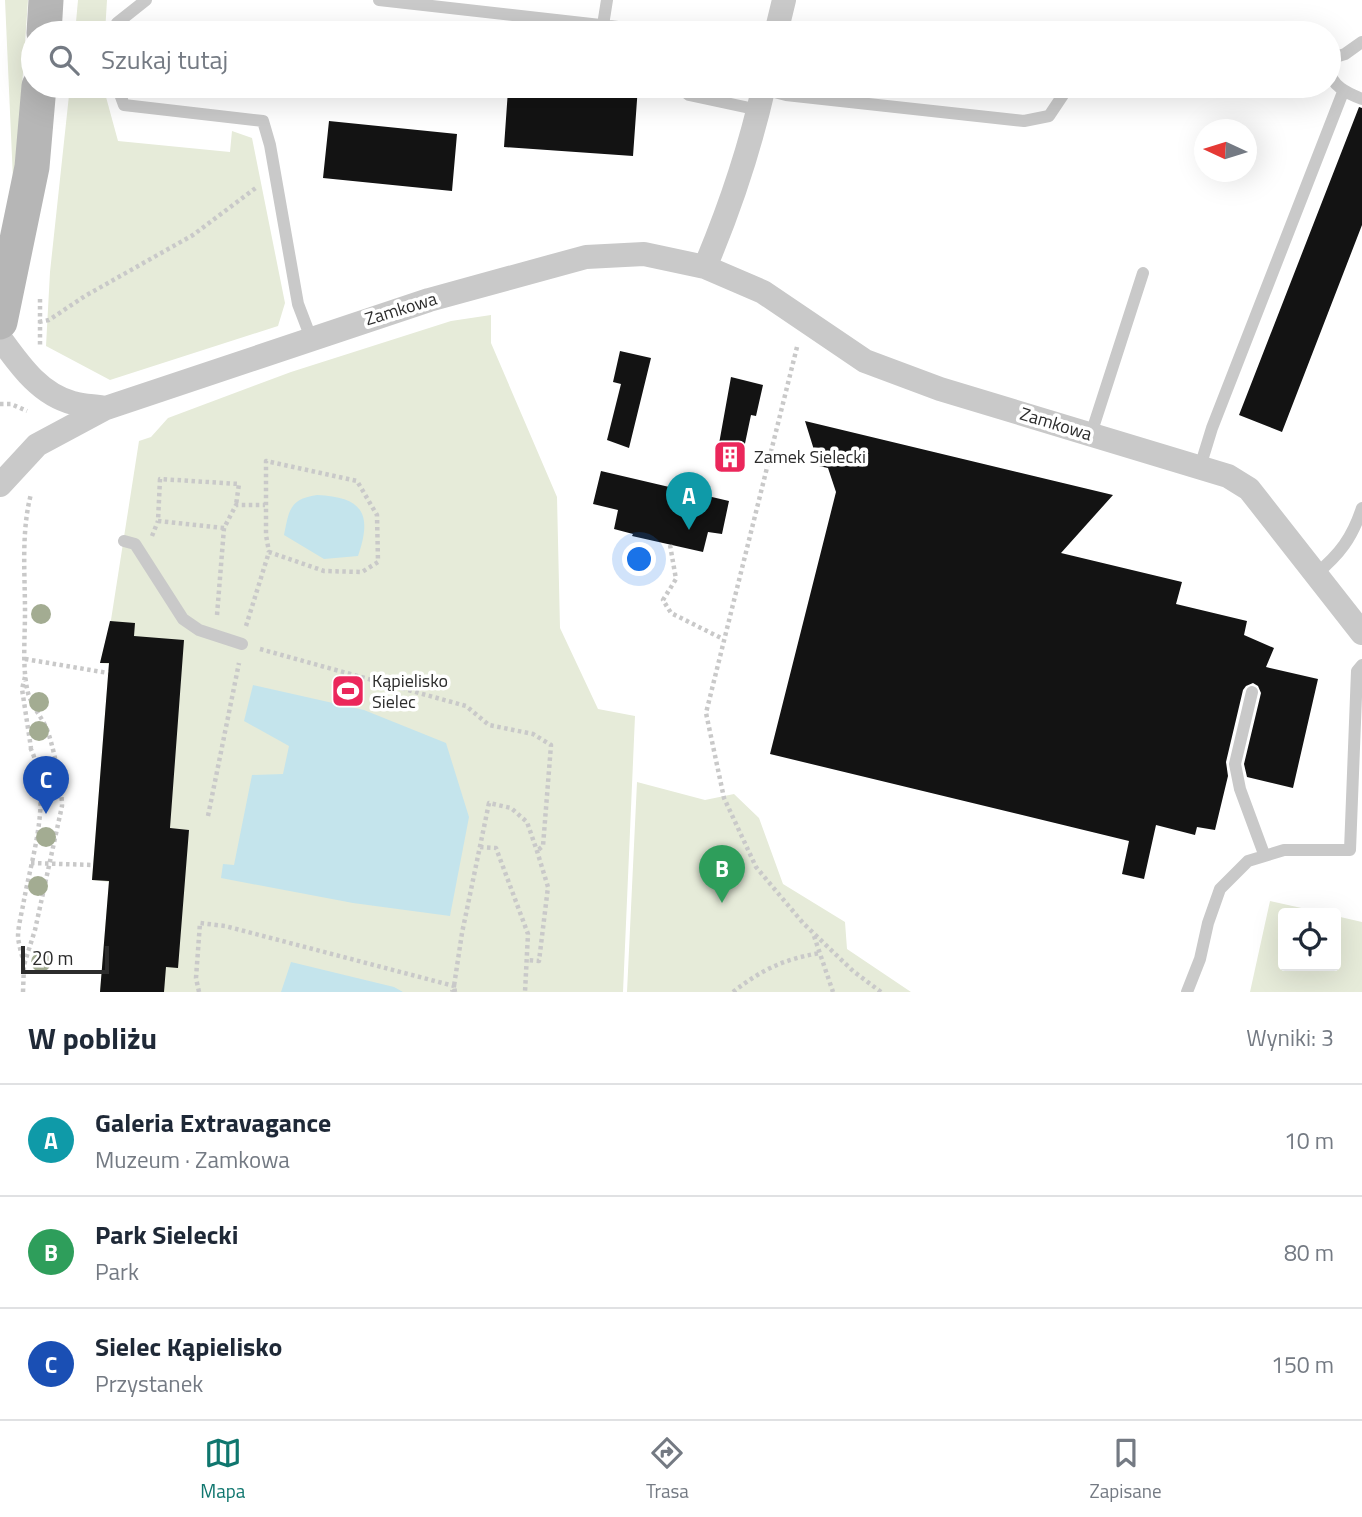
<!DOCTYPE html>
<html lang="pl">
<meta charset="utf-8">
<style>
:root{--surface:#fff;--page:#f2f2f3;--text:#1f2937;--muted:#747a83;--line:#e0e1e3;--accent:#0f766e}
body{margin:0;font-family:"Titillium Web",sans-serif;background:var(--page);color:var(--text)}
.controls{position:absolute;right:21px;bottom:21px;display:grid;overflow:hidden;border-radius:7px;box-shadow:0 7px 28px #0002}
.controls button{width:63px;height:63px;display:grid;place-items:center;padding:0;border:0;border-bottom:2px solid var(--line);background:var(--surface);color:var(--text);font:35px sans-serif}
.compass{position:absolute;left:1194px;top:119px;width:63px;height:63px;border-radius:50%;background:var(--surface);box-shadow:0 7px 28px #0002;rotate:274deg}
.scale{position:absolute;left:21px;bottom:18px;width:88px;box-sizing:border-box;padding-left:7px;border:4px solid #2c2c2c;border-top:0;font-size:19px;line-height:24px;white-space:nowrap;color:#2c2c2c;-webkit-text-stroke:5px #fff;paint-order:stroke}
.you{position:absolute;left:640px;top:560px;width:24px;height:24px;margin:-18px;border:5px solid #fff;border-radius:50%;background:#1a73e8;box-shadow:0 0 0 10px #1a73e833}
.badge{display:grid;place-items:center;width:46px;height:46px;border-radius:50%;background:var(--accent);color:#fff;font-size:23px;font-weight:700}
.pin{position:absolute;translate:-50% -58px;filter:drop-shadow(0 2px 4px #0008)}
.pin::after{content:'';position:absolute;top:37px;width:24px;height:21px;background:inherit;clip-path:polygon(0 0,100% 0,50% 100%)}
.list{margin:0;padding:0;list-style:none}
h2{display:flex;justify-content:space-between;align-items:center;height:91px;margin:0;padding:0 28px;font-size:30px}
h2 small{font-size:23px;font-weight:400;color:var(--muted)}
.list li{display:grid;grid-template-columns:46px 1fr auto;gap:21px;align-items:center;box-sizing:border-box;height:112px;padding:0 28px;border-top:2px solid var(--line)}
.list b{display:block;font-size:26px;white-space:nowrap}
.list p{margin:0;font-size:23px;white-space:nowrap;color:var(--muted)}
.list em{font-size:23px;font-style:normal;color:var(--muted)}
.icon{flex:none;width:38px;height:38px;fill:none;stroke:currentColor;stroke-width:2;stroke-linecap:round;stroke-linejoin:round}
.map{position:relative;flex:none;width:1362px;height:992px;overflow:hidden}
.search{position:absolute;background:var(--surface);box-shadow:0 7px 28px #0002;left:21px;right:21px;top:21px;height:77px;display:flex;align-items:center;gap:18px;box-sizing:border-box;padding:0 24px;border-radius:38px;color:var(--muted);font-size:26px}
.sheet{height:427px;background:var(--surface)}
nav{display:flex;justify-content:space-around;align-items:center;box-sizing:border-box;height:98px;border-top:2px solid var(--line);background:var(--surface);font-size:19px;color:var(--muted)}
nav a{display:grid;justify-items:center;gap:4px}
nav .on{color:var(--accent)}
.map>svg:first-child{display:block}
.green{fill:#e6ebd9}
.water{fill:#c4e4ec}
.building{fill:#131313}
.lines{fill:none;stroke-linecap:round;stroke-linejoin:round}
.path{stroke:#c9c9c9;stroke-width:4.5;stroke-dasharray:3.5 3.5;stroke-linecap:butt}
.lane{stroke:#c9c9c9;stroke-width:12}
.street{stroke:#c9c9c9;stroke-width:24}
.secondary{stroke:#b6b6b6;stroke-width:35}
.tree{fill:#a3ac92}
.labels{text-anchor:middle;stroke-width:7;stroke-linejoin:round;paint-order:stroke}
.street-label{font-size:18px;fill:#2c2c2c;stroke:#fff}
.poi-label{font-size:18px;fill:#2c2c2c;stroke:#fff;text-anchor:start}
</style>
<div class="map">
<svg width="1362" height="992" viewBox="0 0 1362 992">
<rect width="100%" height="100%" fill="#fff"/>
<!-- green -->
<path class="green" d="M5 0H28L14 202Z
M78 0H107L105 33H75Z
M70 86H103L118 141 230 152 232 131 252 138 285 303 278 326 110 380 46 346 50 272Z
M491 315V343L557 497 560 628 598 709 635 716 623 992H100L109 882 92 880 109 664 100 663 111 620 139 441 151 437 168 418 291 372 451 321Z
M637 782 705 800 734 794 759 818 783 884 845 922 847 949 911 992H627Z
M1270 901 1324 913H1283V966H1336V916L1362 922V992H1250Z"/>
<!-- water -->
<path class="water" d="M317 495C362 497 373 513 358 556L324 559 284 535C289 511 289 499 317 495Z
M253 685 364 710 446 743 469 817 450 916 353 903 221 878 223 864 234 865 252 775 283 774 289 746 244 721Z
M291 962 394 987 403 992H281Z"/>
<!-- building -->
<path class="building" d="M562 86H638L633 156 504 147 508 90 561 93Z
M1359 107 1362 108V225L1282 432 1239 415Z
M329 121 457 134 452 191 323 178Z
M620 351 651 358 629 448 607 440 621 384 613 382Z
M731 377 763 385 756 416 751 415 739 472 715 466Z
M805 421 1113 495 1061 553 1182 582 1176 604 1247 621 1244 635 1274 648 1266 667 1318 679 1293 788 1247 777 1244 764 1261 693 1258 686 1253 683 1246 686 1243 690 1226 762 1228 776 1215 830 1197 827 1195 835 1156 825 1144 879 1122 874 1129 841 770 754 836 492 828 468 819 466Z
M601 471 729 501 722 534 708 532 703 552 632 536 633 534 614 529 618 510 593 504Z
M110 621 135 623 134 636 184 640 170 828 189 830 178 968 166 967 164 992H100L109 881 92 880 109 663H100Z"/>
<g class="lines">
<!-- path -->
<path class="path" d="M40 299V346
M39 322 49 320 85 296 193 235 257 187
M797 347 706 713 724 798 756 867 803 923 853 971 881 992
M0 404H11L27 411
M224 528 158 521 160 479 239 484 236 505
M152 536 158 521
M670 545 676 579 663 600 671 613 723 639
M217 615 224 528 236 505H265
M246 626 269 552 324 571 362 572 378 562 377 515 357 481 266 461V535L269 552
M260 649 466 706 489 725 533 734 551 745 543 846 537 851
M25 659 108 673
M25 677 22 689 31 748
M208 816 239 663
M480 847 496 848 528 934 525 992
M31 863 93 865
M814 936 833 992
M24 964C22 955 19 946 18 937 18 926 22 912 24 900 33 852 53 795 30 747
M23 992 24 965 35 930 62 806C62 788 53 743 46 727 40 715 32 706 28 693 22 668 25 639 25 612 25 573 21 532 31 494
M199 992 196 978 200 923 225 926 454 986 452 992
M455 992 454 986 462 933 489 803 511 808 527 822 537 851 548 887 539 961 527 960
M733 992C761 970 784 959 820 953"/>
<!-- lane -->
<path class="lane" d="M379 0 618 27 625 33
M603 25 607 0
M116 33 117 23 146 0
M1329 59 1345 54 1362 42
M1329 69C1331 86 1347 93 1362 99
M117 86 124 105 263 121 270 145 298 304 311 338
M677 86 689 95 759 110
M763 89 786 95 1024 121 1049 116 1063 95 1064 86
M1091 434 1143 273
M1200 467 1212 428 1343 92
M124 541 135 544 183 619 199 630 242 644
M1316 574C1340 554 1352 538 1362 508
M1252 692 1235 764 1240 789 1264 854
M1187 992 1200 959 1208 923 1220 889 1248 861 1284 850H1350L1357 671 1362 665"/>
<!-- street -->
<path class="street" d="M776 33 784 0
M705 267C730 208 750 148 764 86
M0 338C19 364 39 394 73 403 83 406 95 406 106 408
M0 485 37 445 106 408 429 300 586 257 644 254 705 267 763 292 865 361 940 389 1228 476 1249 489 1362 633"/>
<!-- secondary -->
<path class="secondary" d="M44 33 46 0
M0 322 32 167 39 86"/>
</g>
<!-- trees -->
<g class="tree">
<circle cx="41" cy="614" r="10"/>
<circle cx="39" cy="702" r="10"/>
<circle cx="39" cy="731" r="10"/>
<circle cx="45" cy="781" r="10"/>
<circle cx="46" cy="837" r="10"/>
<circle cx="38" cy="886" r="10"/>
<circle cx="41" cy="962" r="10"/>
</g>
<!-- icons -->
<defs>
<symbol id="building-square" viewBox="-11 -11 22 22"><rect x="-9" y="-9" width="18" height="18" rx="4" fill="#eb275b" stroke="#fff"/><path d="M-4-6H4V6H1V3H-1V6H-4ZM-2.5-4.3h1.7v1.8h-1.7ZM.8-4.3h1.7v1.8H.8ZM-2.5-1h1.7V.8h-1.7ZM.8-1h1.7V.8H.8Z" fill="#fff"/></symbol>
<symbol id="stadium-square" viewBox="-11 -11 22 22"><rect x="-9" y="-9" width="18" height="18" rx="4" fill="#eb275b" stroke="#fff"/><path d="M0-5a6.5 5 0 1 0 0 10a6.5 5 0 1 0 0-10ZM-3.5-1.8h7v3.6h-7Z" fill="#fff"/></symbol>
</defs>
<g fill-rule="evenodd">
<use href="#building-square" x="711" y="438" width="38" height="38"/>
<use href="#stadium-square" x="329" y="672" width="38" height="38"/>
</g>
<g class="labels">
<!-- street labels -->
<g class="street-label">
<text transform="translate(401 309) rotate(-17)" y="6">Zamkowa</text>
<text transform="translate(1056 424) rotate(17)" y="6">Zamkowa</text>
</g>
<!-- poi labels -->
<g class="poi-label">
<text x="754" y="463">Zamek Sielecki</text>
<text x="372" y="687">Kąpielisko<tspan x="372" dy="21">Sielec</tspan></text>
</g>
</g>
</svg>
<div class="controls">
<button><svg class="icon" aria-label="locate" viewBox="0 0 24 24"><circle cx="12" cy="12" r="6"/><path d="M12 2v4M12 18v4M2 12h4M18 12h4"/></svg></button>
</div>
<svg class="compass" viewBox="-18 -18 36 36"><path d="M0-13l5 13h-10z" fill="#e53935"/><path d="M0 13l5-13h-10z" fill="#747a83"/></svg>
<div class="scale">20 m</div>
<div class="you"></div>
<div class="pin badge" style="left:689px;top:530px;background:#0f9aa8">A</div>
<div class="pin badge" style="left:722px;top:903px;background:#2e9e5b">B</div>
<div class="pin badge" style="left:46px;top:814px;background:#1a4fb4">C</div>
<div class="search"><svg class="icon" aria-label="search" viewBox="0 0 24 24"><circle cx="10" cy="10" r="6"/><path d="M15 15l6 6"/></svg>Szukaj tutaj</div>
</div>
<section class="sheet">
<h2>W pobliżu<small>Wyniki: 3</small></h2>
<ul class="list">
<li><span class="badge" style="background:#0f9aa8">A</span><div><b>Galeria Extravagance</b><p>Muzeum · Zamkowa</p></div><em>10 m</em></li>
<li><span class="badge" style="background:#2e9e5b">B</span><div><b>Park Sielecki</b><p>Park</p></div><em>80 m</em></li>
<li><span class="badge" style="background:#1a4fb4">C</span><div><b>Sielec Kąpielisko</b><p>Przystanek</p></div><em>150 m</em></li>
</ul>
</section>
<nav>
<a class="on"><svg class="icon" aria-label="map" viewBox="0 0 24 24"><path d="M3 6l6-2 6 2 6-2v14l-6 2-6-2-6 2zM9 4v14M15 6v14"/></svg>Mapa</a>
<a><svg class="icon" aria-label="directions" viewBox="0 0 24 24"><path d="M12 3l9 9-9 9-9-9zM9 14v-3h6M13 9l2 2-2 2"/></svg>Trasa</a>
<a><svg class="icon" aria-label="saved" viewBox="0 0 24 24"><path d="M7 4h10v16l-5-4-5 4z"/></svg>Zapisane</a>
</nav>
